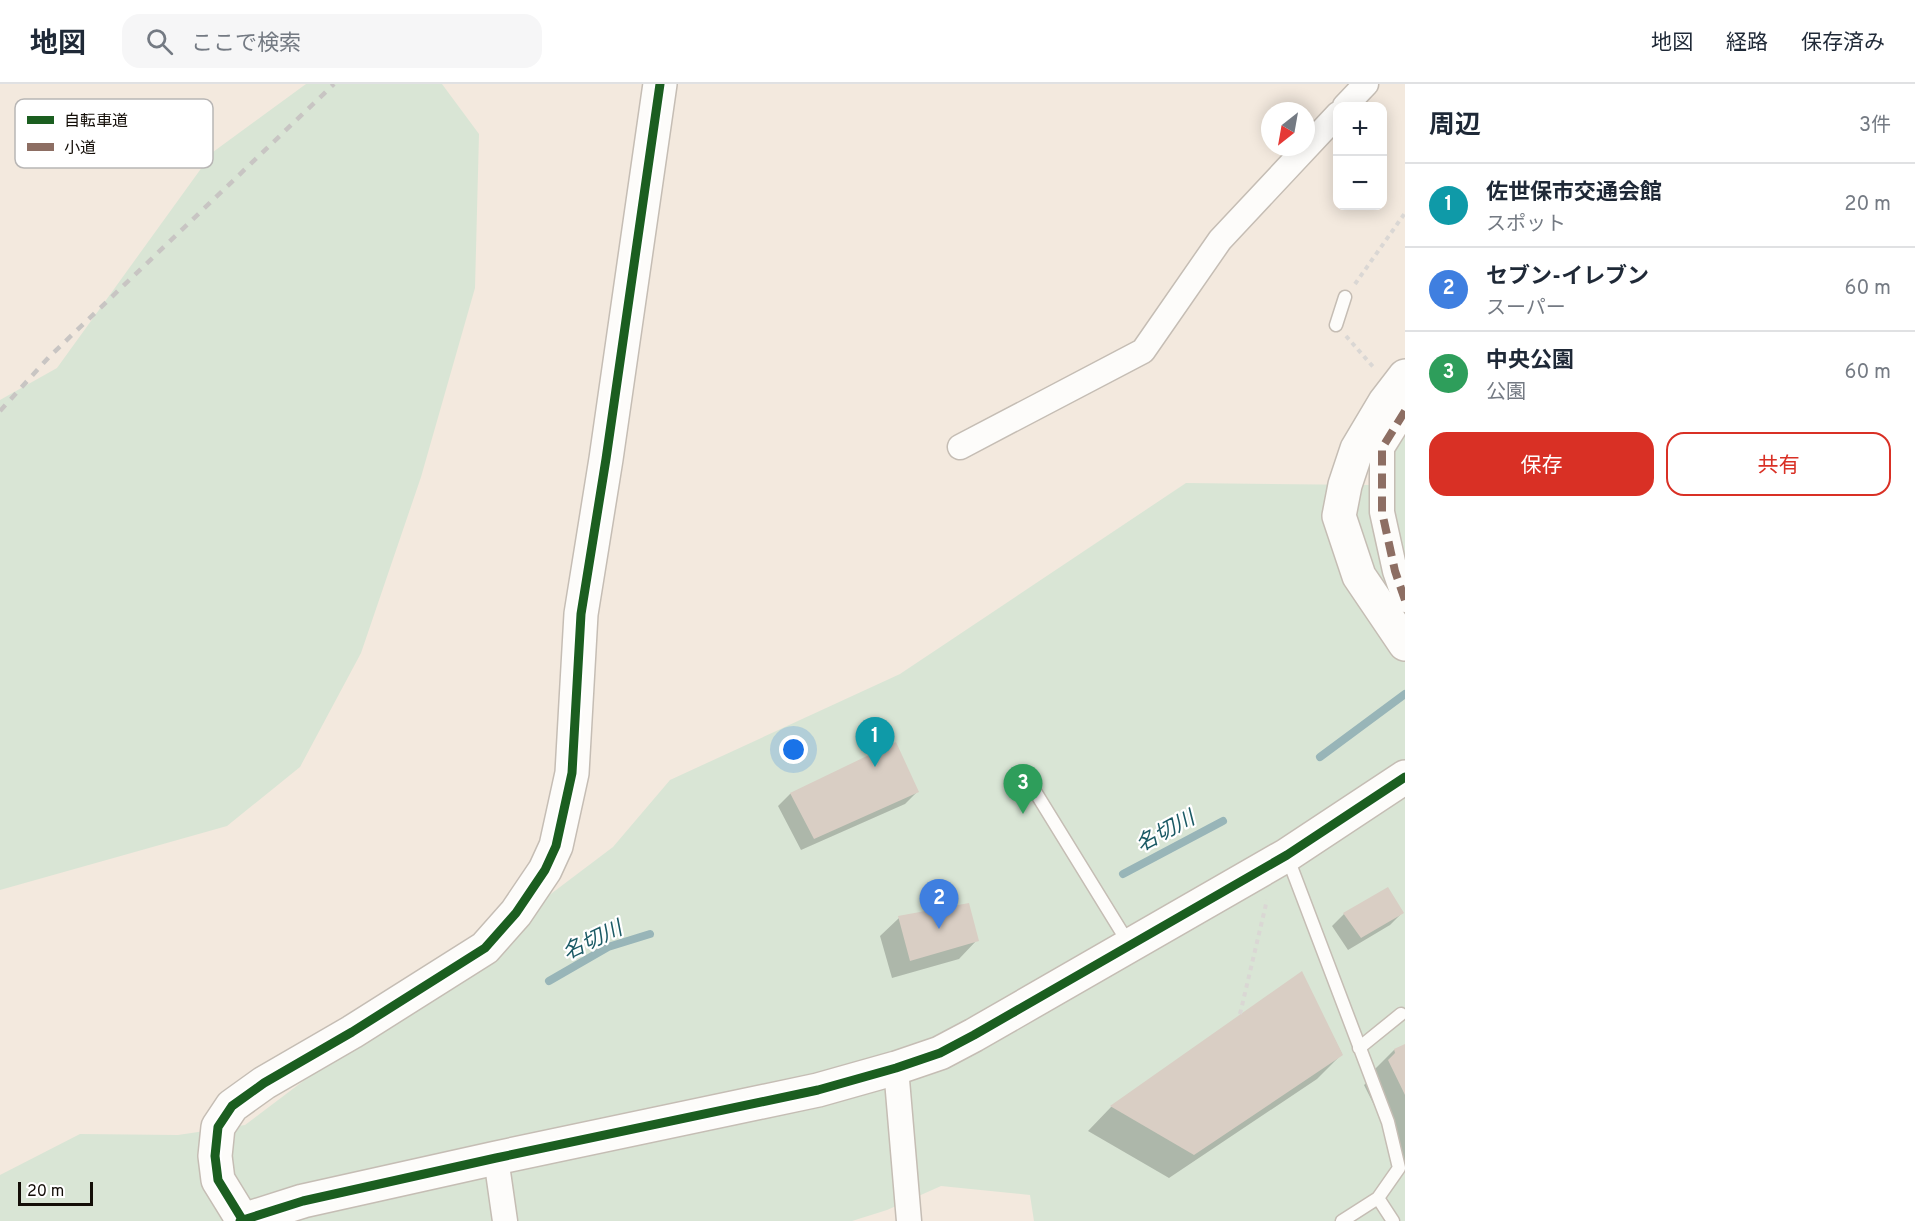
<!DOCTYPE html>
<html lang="ja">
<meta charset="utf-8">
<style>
:root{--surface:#fff;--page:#f6f6f7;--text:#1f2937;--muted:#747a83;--line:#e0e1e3;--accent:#d93025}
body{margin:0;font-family:Overpass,"Noto Sans JP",sans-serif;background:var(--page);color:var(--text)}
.controls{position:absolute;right:18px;top:18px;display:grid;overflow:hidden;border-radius:12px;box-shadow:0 3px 15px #0003}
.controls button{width:54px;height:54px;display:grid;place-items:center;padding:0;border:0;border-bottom:2px solid var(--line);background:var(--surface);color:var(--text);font:30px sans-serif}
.compass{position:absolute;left:1261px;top:18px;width:54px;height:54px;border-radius:50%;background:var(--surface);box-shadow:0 3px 15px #0003;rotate:211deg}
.scale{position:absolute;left:18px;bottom:15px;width:75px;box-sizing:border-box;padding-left:6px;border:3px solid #130d07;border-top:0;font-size:16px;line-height:21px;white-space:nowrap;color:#130d07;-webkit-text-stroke:4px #fff;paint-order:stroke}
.you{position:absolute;left:794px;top:666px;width:21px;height:21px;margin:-15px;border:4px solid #fff;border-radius:50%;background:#1a73e8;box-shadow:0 0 0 9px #1a73e833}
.badge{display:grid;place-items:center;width:39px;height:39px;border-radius:50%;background:var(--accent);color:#fff;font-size:20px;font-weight:700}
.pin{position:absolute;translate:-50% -50px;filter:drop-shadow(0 2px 3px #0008)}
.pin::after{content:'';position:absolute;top:32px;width:21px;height:18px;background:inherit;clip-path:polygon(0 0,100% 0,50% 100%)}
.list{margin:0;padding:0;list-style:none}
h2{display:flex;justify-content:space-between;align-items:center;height:78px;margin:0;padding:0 24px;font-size:26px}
h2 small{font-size:20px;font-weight:400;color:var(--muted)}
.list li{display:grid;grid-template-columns:39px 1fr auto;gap:18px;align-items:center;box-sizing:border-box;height:84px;padding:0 24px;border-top:2px solid var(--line)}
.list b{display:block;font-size:22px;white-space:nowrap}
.list p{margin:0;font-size:20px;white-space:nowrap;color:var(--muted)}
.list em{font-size:20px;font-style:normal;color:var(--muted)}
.actions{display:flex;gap:12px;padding:18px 24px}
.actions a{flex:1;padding:14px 0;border:2px solid var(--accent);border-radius:18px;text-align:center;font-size:21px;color:var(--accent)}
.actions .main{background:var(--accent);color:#fff}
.icon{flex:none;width:33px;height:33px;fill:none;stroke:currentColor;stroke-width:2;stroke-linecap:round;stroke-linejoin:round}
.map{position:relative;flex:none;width:1405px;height:1137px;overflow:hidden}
header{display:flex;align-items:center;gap:36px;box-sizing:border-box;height:84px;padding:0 30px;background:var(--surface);border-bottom:2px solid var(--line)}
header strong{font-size:28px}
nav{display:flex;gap:33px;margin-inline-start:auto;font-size:21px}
.search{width:420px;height:54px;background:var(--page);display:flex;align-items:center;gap:15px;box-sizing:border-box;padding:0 21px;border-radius:18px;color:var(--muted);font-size:22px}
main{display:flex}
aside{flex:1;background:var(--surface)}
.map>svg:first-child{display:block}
.green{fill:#d9e5d5}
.shadow{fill:#0003}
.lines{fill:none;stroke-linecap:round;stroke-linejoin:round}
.stream{stroke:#98b5b8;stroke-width:8}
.building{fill:#d9cec4}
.lane-casing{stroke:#c5bdb4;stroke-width:15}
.street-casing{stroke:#c5bdb4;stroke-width:27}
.secondary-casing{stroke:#c5bdb4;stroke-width:36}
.path{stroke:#dad7d4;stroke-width:4;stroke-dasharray:4.5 4.5;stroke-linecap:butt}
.lane{stroke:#fdfcfa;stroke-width:12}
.street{stroke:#fdfcfa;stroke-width:24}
.secondary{stroke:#fdfcfa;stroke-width:33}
.rail{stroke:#c8c5c3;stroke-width:4.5;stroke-dasharray:8 8;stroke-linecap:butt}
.quiet{stroke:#8d6e63;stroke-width:8;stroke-dasharray:15 8;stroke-linecap:butt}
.cycleway-casing{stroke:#fff;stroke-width:13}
.cycleway{stroke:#1b5e20;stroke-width:9}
.labels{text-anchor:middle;stroke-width:4.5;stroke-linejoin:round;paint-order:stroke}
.water-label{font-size:21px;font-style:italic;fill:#1b5a65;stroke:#fff}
.key{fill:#fff;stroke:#b8b6b5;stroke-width:1.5}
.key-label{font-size:16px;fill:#130d07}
</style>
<header>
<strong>地図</strong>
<div class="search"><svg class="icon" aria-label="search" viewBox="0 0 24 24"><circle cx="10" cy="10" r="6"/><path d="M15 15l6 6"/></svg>ここで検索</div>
<nav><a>地図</a><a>経路</a><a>保存済み</a></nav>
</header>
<main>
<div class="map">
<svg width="1405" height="1137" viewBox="0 0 1405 1137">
<rect width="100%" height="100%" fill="#f3e9de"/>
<!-- green -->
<path class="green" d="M306 0H442L479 50 475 204 421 393 361 569 300 683 227 742 0 806V316L57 284 213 68Z
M1405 352V1137H1034L1030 1111 941 1102 887 1126 852 1137H0V1091L80 1050 178 1051 245 1041 613 763 670 696 900 590 1186 399 1372 401Z"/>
<!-- shadow -->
<path class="shadow" d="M895 660 917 708 905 720 801 766 778 722 790 710Z
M1402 829 1390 841 1348 866 1332 842 1344 830Z
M899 834 977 856 959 875 892 894 880 852Z
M1301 889 1342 970 1317 995 1169 1094 1088 1047 1111 1023Z
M1405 962V1079L1401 1070 1396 1074 1385 1052 1388 1049 1364 1001 1372 994 1370 990 1394 966Z"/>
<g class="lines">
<!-- stream -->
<path class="stream" d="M1320 673 1405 610
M1123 790 1223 737
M549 897 608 863 650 850"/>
</g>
<!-- building -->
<path class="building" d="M896 658 919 708 814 755 790 709Z
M1388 803 1404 829 1361 854 1343 829Z
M969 819 979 857 910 877 898 832Z
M1302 887 1343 971 1194 1071 1110 1022Z
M1405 960V1011L1388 976 1395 969 1394 965Z"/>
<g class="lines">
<defs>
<path id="lane" d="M1336 241 1345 213
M1028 696 1129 860
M1287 772 1388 1038 1399 1084 1378 1114 1342 1137
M1359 964 1401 930
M1378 1114 1393 1137"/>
<path id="street" d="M1345 22 1366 0
M1405 327 1382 364V428L1395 487 1405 516
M960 363 1143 267 1220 156 1338 30
M896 984 909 1137
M496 1074 505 1137"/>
<path id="secondary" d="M1405 292 1385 318 1357 365 1345 401 1339 432 1359 492 1405 560
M242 1135 218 1096 215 1072 218 1043 232 1022 264 999 352 948 485 864 516 829 545 786 556 762 572 689 581 530 606 375 660 0
M240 1137 303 1117 496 1074 818 1006 896 984 940 969 974 951 1287 771 1405 693"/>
</defs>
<!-- lane casing -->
<use href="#lane" class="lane-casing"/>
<!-- street casing -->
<use href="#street" class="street-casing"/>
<!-- secondary casing -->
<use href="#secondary" class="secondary-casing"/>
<!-- path -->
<path class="path" d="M1355 200 1405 129
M1346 252 1375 285
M1240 930 1267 816"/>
<!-- lane -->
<use href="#lane" class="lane"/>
<!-- street -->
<use href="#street" class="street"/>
<!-- secondary -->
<use href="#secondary" class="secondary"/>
<!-- rail -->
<path class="rail" d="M0 327 49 273 334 0"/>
<!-- quiet -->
<path class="quiet" d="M1405 327 1382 364V428L1395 487 1405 516"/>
<defs>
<path id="cycleway" d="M242 1135 218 1096 215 1072 218 1043 232 1022 264 999 352 948 485 864 516 829 545 786 556 762 572 689 581 530 606 375 660 0
M240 1137 303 1117 496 1074 818 1006 896 984 940 969 974 951 1287 771 1405 693"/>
</defs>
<!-- cycleway casing -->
<use href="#cycleway" class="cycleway-casing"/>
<!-- cycleway -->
<use href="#cycleway" class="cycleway"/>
</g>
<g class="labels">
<!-- water labels -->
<g class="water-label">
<text transform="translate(1165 747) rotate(-28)" y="7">名切川</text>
<text transform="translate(592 856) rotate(-25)" y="7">名切川</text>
</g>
</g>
<!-- legend -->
<rect x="15" y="15" width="198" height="69" rx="9" class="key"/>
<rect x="27" y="32" width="27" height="8" fill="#1b5e20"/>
<rect x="27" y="59" width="27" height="8" fill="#8d6e63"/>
<g class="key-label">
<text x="64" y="42">自転車道</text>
<text x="64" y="69">小道</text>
</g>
</svg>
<div class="controls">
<button>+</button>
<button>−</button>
</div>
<svg class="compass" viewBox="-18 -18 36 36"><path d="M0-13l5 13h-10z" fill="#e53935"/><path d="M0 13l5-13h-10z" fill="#747a83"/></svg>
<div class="scale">20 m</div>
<div class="you"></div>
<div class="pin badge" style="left:875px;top:683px;background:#0f9aa8">1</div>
<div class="pin badge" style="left:939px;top:845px;background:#3f7fe0">2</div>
<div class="pin badge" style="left:1023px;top:730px;background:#2e9e5b">3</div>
</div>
<aside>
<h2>周辺<small>3件</small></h2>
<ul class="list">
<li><span class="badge" style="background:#0f9aa8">1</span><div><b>佐世保市交通会館</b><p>スポット</p></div><em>20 m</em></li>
<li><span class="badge" style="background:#3f7fe0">2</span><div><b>セブン-イレブン</b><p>スーパー</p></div><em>60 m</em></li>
<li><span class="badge" style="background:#2e9e5b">3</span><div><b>中央公園</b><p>公園</p></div><em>60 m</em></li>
</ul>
<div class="actions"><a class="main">保存</a><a>共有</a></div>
</aside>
</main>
